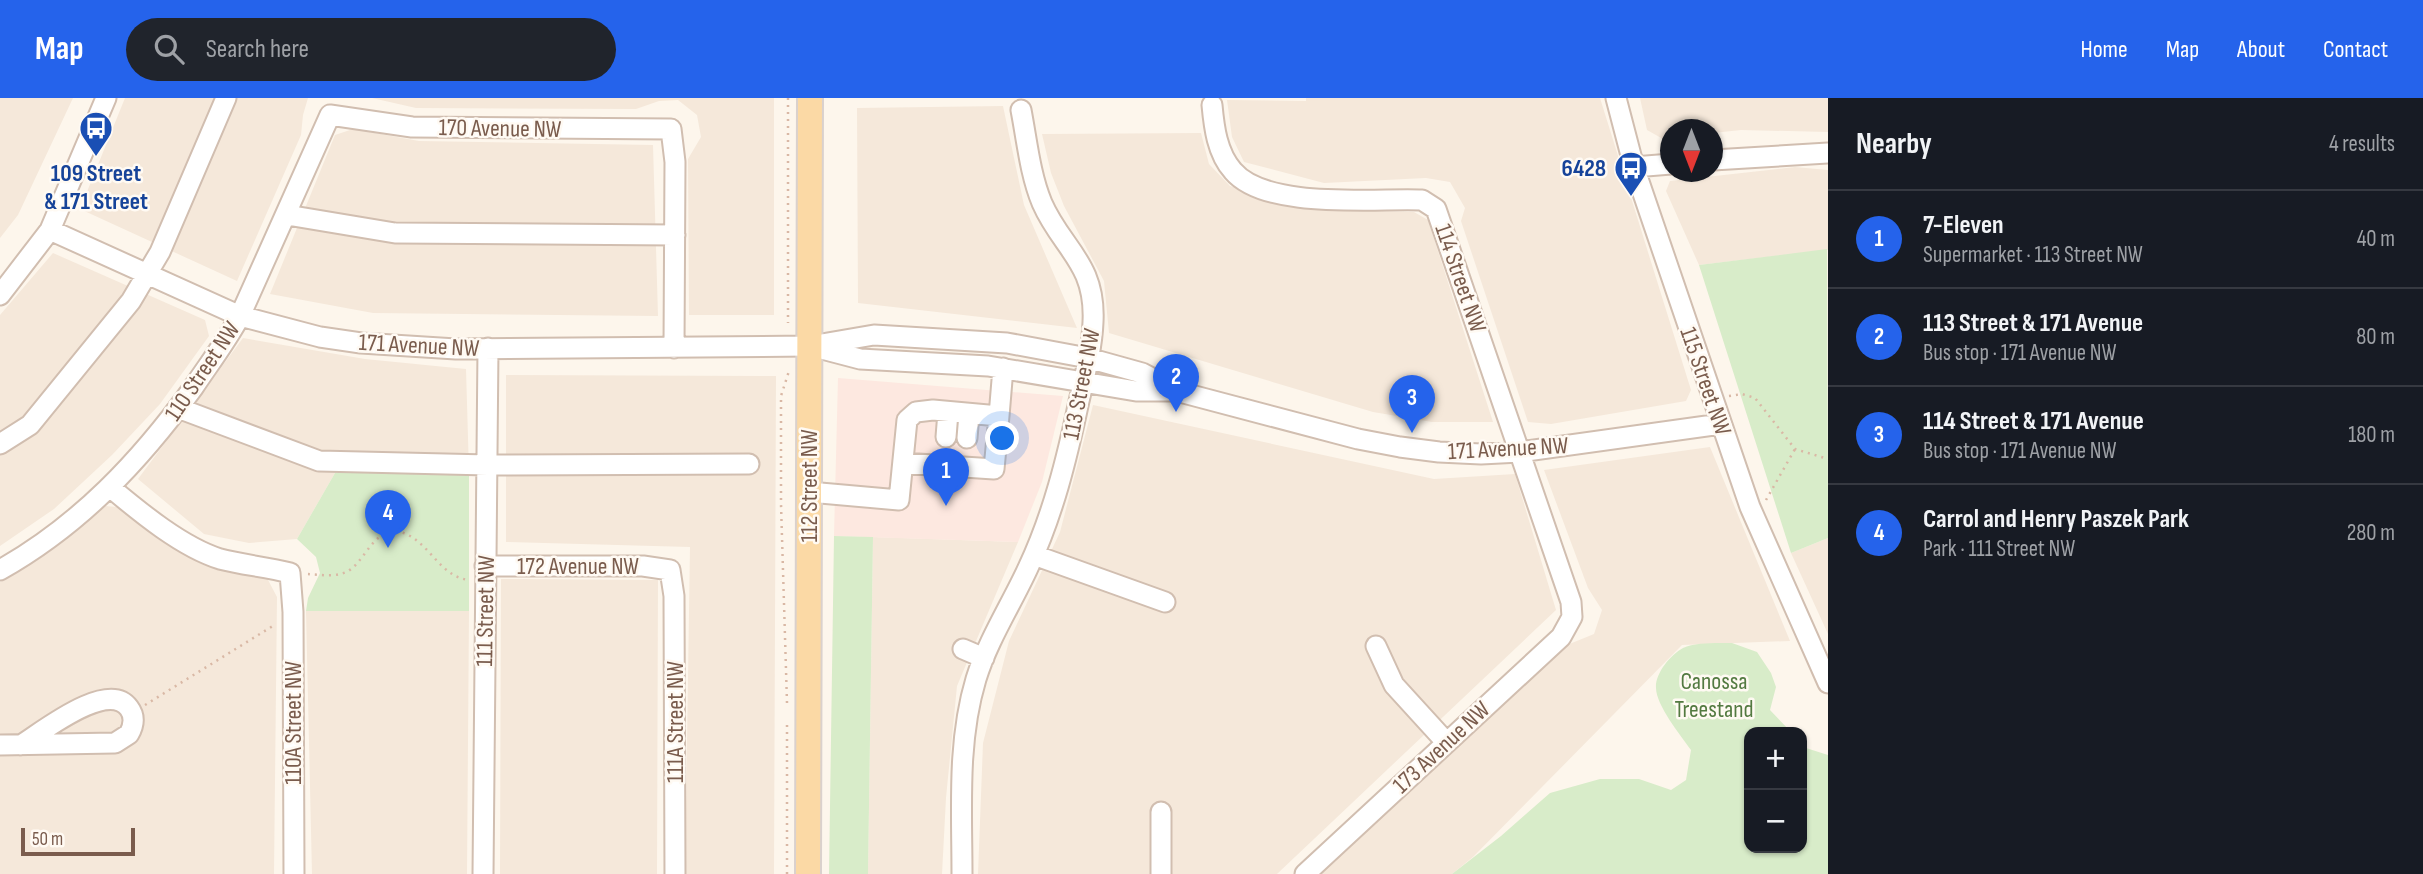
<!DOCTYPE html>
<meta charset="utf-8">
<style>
:root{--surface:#171b24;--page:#20242c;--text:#f1f3f6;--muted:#9ea1a6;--line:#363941;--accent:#2563eb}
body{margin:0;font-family:"Sofia Sans Condensed",sans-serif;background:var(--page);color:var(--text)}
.controls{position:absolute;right:21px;bottom:21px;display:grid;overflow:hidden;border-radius:14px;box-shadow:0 2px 5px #0004}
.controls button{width:63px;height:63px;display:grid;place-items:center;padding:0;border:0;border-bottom:2px solid var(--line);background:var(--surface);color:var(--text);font:35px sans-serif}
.compass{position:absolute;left:1660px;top:21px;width:63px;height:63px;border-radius:50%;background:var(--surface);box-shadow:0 2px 5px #0004;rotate:180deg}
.scale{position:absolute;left:21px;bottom:18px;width:114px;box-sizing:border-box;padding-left:7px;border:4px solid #7a5c4d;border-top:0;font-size:19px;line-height:24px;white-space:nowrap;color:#7a5c4d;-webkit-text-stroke:5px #fffaf3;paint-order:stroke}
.you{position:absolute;left:1003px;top:341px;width:24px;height:24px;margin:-18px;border:5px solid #fff;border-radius:50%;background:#1a73e8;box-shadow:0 0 0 10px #1a73e833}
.badge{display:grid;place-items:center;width:46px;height:46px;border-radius:50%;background:var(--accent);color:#fff;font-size:23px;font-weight:700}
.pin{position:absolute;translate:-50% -58px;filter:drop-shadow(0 2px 4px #0008)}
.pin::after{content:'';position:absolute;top:37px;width:24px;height:21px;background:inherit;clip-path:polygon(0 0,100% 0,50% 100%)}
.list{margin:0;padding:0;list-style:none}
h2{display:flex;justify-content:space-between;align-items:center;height:91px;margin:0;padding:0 28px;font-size:30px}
h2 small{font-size:23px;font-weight:400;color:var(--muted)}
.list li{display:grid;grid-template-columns:46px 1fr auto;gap:21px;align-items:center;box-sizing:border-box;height:98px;padding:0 28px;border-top:2px solid var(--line)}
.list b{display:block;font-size:26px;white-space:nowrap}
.list p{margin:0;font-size:23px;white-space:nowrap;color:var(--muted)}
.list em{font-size:23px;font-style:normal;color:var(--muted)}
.icon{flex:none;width:38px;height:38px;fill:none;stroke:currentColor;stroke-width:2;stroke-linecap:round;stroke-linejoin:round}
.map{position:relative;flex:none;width:1828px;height:776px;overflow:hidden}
header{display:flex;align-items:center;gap:42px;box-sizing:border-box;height:98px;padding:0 35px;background:var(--accent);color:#fff}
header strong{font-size:33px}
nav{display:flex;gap:38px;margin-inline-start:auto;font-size:24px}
.search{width:490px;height:63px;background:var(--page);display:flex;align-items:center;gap:18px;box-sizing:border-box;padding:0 24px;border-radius:38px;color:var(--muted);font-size:26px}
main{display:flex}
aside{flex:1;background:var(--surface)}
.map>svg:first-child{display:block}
.residential{fill:#f5e8da}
.commercial{fill:#fde8e0}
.green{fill:#d8ecc9}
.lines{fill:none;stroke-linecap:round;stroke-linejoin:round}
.minor-casing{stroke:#d1beb0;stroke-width:23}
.major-casing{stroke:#dad1cd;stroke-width:28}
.path{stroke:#d9b8a5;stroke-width:2.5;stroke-dasharray:2 5;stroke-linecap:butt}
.minor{stroke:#fff;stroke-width:19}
.major{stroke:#fbd9a5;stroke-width:24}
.labels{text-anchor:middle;stroke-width:5;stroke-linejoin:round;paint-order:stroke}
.street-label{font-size:24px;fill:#7a5c4d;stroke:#fffaf3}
.transit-label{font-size:24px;font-weight:bold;fill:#164399;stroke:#fffaf3;text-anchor:end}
.park-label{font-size:24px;fill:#537a41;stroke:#fffaf3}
</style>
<header>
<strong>Map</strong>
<div class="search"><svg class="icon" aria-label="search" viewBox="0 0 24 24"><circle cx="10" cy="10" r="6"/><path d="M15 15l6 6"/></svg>Search here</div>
<nav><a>Home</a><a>Map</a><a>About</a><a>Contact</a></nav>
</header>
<main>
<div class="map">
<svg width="1828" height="776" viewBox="0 0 1828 776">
<rect width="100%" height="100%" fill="#fdf6ec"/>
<!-- residential -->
<path class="residential" d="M0 0H73L18 117 0 140Z
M125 0H308L303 17 301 37 237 183 80 111Z
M372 0H774V217H689L688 61 701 39 697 17 678 2 659 3 636 11 416 10Z
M1306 0H1600L1691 292 1686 303 1551 326 1528 324 1461 123 1465 110 1450 84 1426 80 1324 85 1244 64 1232 39 1227 2 1306 3Z
M1640 0H1828V34L1741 32 1713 35V32H1671L1670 40 1663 41 1647 32Z
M1003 8 1024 107 1077 230 858 205 857 10Z
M353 31 419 43 653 47 658 218 373 215 270 196 335 37Z
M1201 35 1209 66 1230 88 1306 111 1414 114 1428 122 1493 324H1432L1373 314 1109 235 1104 183 1064 108 1051 75 1042 36Z
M1795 69 1828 72V152L1699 167 1666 93 1670 83Z
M53 155 205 222 209 238 160 306 112 357 54 411 0 448V217Z
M243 240 365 261 466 271 469 374 335 375 297 441 249 445 204 436 138 381Z
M506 277 776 278 774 776H685L690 449 506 444Z
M1093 307 1434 381 1515 376 1556 512 1277 776H978L983 645 1009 543 1060 434Z
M1710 349 1790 543 1682 547 1473 759 1452 776H1320L1567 547 1594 536 1602 512 1588 490 1544 372Z
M105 408 117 409 203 467 267 480 277 499 274 776H0V484L15 476Z
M873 439 1018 444 957 588 946 700 942 776H868Z
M1828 440V536L1791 455Z
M501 481 658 482 657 776H500Z
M306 513H469L467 776H312Z"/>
<!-- commercial -->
<path class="commercial" d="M838 280 1063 298 1042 384 1018 444 834 438Z"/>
<!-- green -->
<path class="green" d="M1827 151 1828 440 1791 455 1699 167Z
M469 374V513H306L308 500 320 475 316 459 297 441 335 375Z
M834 438 873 439 868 776H829Z
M1732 545 1757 554 1771 575 1776 589 1770 612 1791 634H1749V750H1802V646L1806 650 1828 657V776H1452L1501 738 1550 695 1600 681H1639L1671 692 1686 682 1691 652C1681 638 1656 607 1656 590 1655 576 1670 557 1683 550 1696 544 1717 545 1732 545Z"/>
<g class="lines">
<defs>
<path id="minor" d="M1616 0 1634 69 1750 409 1828 585
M1212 7C1214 29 1217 55 1233 73 1266 112 1375 100 1422 102L1436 111 1571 504 1572 519 1561 539 1305 776
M1713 62 1828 55
M1634 69 1671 66
M287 117 395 135 675 137
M50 132 240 218 320 239 361 245 456 251 810 248 874 237 1007 245 1088 260 1142 275 1176 293 1358 341 1400 349 1439 354 1481 356 1520 354 1721 326
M0 197 50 132 106 0
M818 250 860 261 988 268 1136 293H1173
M178 310 319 363 488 367 749 366
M946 339 948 314
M967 340 969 316
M0 346 30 327 131 203 160 154 226 0
M903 365 994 371 999 318
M111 390C141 415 182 449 220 461 243 467 267 469 290 475L293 514 294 776
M809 394 899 402 907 322 916 314 933 312 999 318 1003 270
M1034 457 1165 504
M485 468H643L670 472 674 498 675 776
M0 472C80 427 140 363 193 290 209 266 226 244 240 218L330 17 412 29 671 31 675 64 674 250
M1376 548 1394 587 1446 644
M963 551 984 560
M0 647 115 645 129 636C134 627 135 618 129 610 108 581 42 634 21 647
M1161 714V776
M483 776 488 250
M962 776C962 711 957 644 976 581 988 542 1011 507 1028 470 1053 417 1067 360 1079 303 1085 277 1092 250 1093 224 1096 165 1062 151 1042 105 1030 76 1027 43 1021 12"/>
<path id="major" d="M808 776 810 0"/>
</defs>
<!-- minor casing -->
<use href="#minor" class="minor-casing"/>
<!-- major casing -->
<use href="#major" class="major-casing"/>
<!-- path -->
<path class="path" d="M788 0V225
M1729 298 1742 296 1755 300 1795 351 1828 361
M1766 402 1795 351
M308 476C321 477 340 480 351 471 366 460 376 428 400 434 429 441 439 480 470 482
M787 605 781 406V298L789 273
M145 607 276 526
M787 776V625"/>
<!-- minor -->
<use href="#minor" class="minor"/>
<!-- major -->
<use href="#major" class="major"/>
</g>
<!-- icons -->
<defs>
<symbol id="bus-pin" viewBox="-11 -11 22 30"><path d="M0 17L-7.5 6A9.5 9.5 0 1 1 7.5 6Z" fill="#1a4fb4" stroke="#fffaf3"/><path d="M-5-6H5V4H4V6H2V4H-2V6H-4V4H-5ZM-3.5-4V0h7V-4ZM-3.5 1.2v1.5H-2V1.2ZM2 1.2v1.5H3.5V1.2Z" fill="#fff"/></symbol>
</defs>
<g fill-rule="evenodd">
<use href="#bus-pin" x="77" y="11" width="38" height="52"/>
<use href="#bus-pin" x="1612" y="51" width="38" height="52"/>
</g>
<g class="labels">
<!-- street labels -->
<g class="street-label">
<text transform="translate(500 30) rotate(1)" y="8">170 Avenue NW</text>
<text transform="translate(1461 180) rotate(71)" y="8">114 Street NW</text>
<text transform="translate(419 247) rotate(3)" y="8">171 Avenue NW</text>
<text transform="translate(202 273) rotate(-56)" y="8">110 Street NW</text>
<text transform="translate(1706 283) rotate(71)" y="8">115 Street NW</text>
<text transform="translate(1081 286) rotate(-79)" y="8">113 Street NW</text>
<text transform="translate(1508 350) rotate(-3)" y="8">171 Avenue NW</text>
<text transform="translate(809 388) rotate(-90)" y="8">112 Street NW</text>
<text x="578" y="476">172 Avenue NW</text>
<text transform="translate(485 513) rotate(-89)" y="8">111 Street NW</text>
<text transform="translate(675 624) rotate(-90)" y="8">111A Street NW</text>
<text transform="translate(293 625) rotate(-90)" y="8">110A Street NW</text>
<text transform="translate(1441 649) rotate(-43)" y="8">173 Avenue NW</text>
</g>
<!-- transit labels -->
<g class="transit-label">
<text x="1606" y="78">6428</text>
<text x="96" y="83" text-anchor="middle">109 Street<tspan x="96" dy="28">&amp; 171 Street</tspan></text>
</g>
<!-- park labels -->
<g class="park-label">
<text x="1714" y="591">Canossa<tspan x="1714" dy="28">Treestand</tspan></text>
</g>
</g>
</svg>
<div class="controls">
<button>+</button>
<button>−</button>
</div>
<svg class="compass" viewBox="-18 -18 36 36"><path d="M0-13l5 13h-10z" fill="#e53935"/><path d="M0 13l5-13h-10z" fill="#9ea1a6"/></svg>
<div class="scale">50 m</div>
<div class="you"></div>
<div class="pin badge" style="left:946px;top:408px">1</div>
<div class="pin badge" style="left:1176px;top:314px">2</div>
<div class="pin badge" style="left:1412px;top:335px">3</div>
<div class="pin badge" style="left:388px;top:450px">4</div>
</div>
<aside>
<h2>Nearby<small>4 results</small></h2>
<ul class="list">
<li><span class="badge">1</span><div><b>7-Eleven</b><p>Supermarket · 113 Street NW</p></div><em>40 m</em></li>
<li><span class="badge">2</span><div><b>113 Street &amp; 171 Avenue</b><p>Bus stop · 171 Avenue NW</p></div><em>80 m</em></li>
<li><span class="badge">3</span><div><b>114 Street &amp; 171 Avenue</b><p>Bus stop · 171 Avenue NW</p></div><em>180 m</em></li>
<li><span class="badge">4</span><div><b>Carrol and Henry Paszek Park</b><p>Park · 111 Street NW</p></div><em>280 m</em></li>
</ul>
</aside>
</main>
